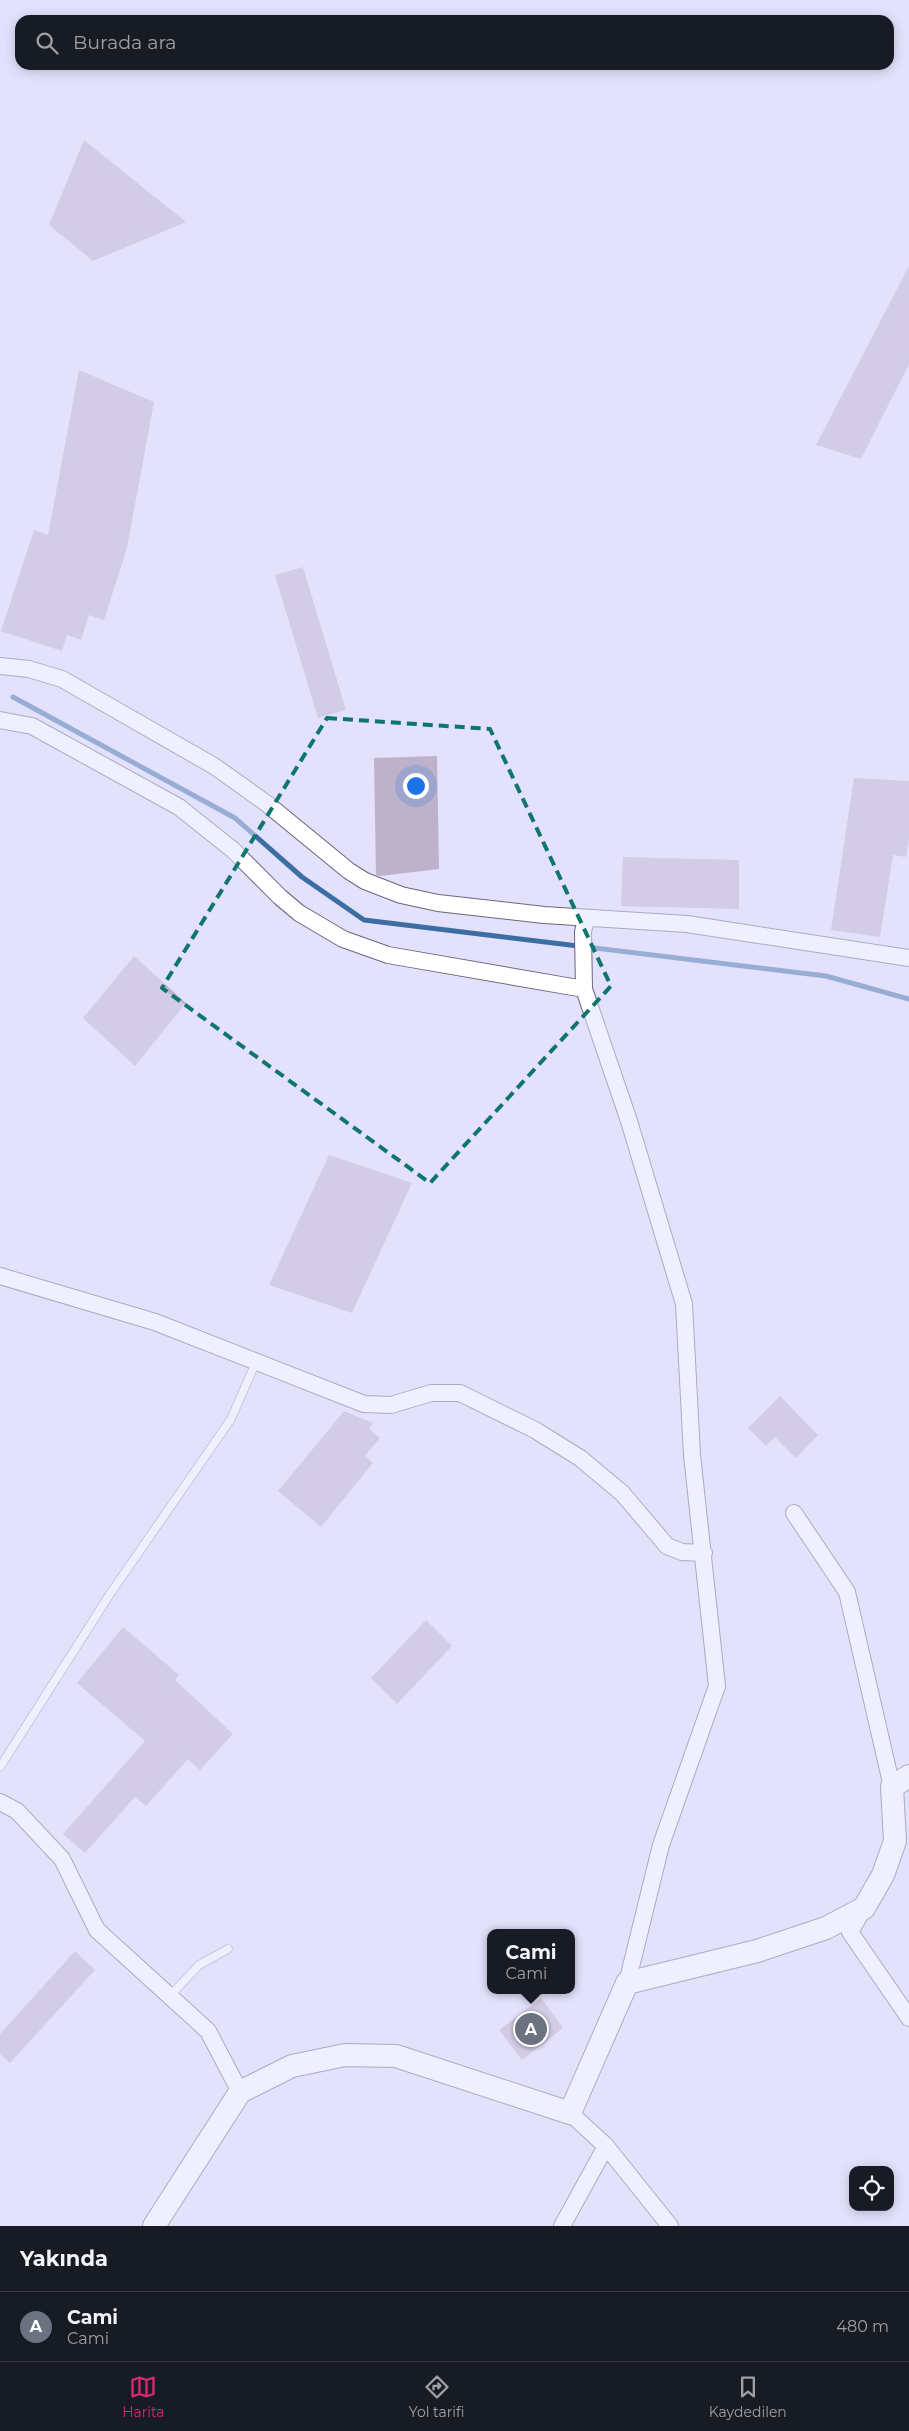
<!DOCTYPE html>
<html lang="tr">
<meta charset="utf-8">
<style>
:root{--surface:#171b24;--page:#242831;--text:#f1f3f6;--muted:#9ea1a6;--line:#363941;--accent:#db2777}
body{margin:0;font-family:Montserrat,sans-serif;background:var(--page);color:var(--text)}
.controls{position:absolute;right:15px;bottom:15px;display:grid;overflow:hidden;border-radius:10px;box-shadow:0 2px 12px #0003}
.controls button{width:45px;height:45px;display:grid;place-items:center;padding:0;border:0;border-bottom:1px solid var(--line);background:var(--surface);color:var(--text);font:25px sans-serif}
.you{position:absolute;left:415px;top:785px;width:18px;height:18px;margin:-12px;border:4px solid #fff;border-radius:50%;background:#1a73e8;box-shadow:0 0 0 8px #1a73e833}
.badge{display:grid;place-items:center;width:32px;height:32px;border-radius:50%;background:var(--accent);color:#fff;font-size:16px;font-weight:700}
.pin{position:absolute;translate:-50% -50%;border:2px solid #fff;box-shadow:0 1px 5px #0006}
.popup{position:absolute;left:487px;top:1929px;width:88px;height:65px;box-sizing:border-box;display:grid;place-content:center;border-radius:10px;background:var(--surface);filter:drop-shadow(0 1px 4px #0005);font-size:16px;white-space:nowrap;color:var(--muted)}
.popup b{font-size:19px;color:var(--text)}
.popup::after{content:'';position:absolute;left:50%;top:100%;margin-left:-10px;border:10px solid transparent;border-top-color:var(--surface)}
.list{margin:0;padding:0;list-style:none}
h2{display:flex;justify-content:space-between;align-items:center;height:65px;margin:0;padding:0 20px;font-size:21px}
h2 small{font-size:16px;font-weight:400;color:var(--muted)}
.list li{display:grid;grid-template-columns:32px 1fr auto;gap:15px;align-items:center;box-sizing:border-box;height:70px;padding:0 20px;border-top:1px solid var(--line)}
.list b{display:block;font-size:19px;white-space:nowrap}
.list p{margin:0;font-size:16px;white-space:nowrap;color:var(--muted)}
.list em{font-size:16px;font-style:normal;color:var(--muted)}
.icon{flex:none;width:28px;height:28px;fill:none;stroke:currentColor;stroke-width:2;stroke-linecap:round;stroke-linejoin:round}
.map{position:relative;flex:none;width:909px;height:2226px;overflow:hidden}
.search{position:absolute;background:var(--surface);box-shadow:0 2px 12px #0003;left:15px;right:15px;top:15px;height:55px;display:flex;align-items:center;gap:12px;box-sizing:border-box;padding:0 18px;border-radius:15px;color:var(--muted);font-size:19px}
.sheet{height:135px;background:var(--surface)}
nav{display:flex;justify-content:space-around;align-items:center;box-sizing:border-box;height:70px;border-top:1px solid var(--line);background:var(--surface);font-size:14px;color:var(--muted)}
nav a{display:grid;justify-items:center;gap:2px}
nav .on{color:var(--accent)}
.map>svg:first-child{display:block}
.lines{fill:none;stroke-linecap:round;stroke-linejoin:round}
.stream{stroke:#3c6ea3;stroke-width:5}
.building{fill:#beb2ca}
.lane-casing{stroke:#68677e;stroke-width:9}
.street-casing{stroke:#68677e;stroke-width:18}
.secondary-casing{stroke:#68677e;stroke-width:24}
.lane{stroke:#fff;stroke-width:8}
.street{stroke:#fff;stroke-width:16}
.secondary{stroke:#fff;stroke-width:22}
.marked{fill:none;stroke:#0f766e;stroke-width:4;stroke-dasharray:10 6;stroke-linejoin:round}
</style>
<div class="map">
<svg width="909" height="2226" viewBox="0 0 909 2226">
<rect width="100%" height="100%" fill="#e3e1fc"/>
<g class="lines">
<!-- stream -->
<path class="stream" d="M13 697 235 818 302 877 364 920 826 976 909 999"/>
</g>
<!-- building -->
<path class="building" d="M84 140 186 222 93 261 49 225Z
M909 266V364L861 459 816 445Z
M79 370 154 402 127 548 104 620 89 615 81 640 67 635 62 651 1 631 34 530 48 535Z
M303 567 346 710 318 718 275 575Z
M437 756 439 869 380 876 376 875 374 758Z
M854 778 909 781V838L906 857 893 855 880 937 831 930Z
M623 857 739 860V909L621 906Z
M134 956 186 1003 135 1066 83 1018Z
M329 1155 412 1183 352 1313 269 1285Z
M780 1396 818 1435 796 1458 775 1437 766 1446 748 1428Z
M344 1411 373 1423 369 1429 380 1438 365 1456 373 1463 321 1527 278 1491Z
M426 1620 452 1646 397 1704 371 1678Z
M123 1627 179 1675 175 1680 233 1734 200 1770 188 1759 146 1806 135 1797 85 1853 63 1834 145 1741 77 1683Z
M75 1951 95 1970 10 2063 0 2054V2034Z
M541 1998 563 2028 522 2060 499 2030Z"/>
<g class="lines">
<defs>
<path id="lane" d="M0 1767 110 1594 231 1419 256 1362
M170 1996 199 1965 228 1949"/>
<path id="street" d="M0 666 29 669 62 679 214 766 266 803 349 871 365 881 401 895 438 903 544 915 687 924 909 958
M0 720 32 726 179 807 233 850 280 897 299 913 343 939 388 955 584 989
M586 918 583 932 584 989 629 1121 684 1304 692 1455 717 1686 661 1845 627 1983
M0 1276 155 1322 364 1404 391 1405 431 1393H460L535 1430 580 1458 622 1493 667 1546 682 1552 704 1553
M794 1513 847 1592 892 1787
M0 1802 17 1811 62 1859 97 1930 208 2031 240 2092
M864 1908 850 1932 909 2018
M570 2113 606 2146 670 2226
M562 2226 606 2146"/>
<path id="secondary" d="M154 2226 240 2092 292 2066 345 2055 396 2056 570 2113 627 1983 757 1951 826 1928 864 1908 883 1875 895 1841 892 1787 909 1776"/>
</defs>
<!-- lane casing -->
<use href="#lane" class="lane-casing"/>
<!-- street casing -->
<use href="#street" class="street-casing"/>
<!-- secondary casing -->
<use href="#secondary" class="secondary-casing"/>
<!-- lane -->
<use href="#lane" class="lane"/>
<!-- street -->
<use href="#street" class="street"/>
<!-- secondary -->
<use href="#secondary" class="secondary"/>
</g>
<!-- marked area -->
<path d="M0 0H909V2226H0ZM327 718 490 729 611 986 430 1183 162 988Z" fill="#e3e1fc" fill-opacity=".55" fill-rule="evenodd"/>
<path class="marked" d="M327 718 490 729 611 986 430 1183 162 988Z"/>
</svg>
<div class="controls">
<button><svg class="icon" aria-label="locate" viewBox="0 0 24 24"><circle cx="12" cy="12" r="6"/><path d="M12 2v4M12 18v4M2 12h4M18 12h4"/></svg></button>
</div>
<div class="you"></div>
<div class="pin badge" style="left:531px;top:2029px;background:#6b7280">A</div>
<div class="popup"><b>Cami</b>Cami</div>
<div class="search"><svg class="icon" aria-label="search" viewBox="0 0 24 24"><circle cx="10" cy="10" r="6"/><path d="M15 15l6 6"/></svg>Burada ara</div>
</div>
<section class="sheet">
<h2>Yakında<small></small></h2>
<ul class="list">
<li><span class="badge" style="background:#6b7280">A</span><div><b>Cami</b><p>Cami</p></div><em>480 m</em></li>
</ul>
</section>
<nav>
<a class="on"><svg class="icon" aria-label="map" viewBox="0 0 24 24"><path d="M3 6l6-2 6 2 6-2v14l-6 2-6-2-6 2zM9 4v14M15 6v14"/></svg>Harita</a>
<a><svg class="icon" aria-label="directions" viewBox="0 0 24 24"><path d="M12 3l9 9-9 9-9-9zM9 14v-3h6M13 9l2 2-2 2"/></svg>Yol tarifi</a>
<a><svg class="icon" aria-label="saved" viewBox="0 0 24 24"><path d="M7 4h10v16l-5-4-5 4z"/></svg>Kaydedilen</a>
</nav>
